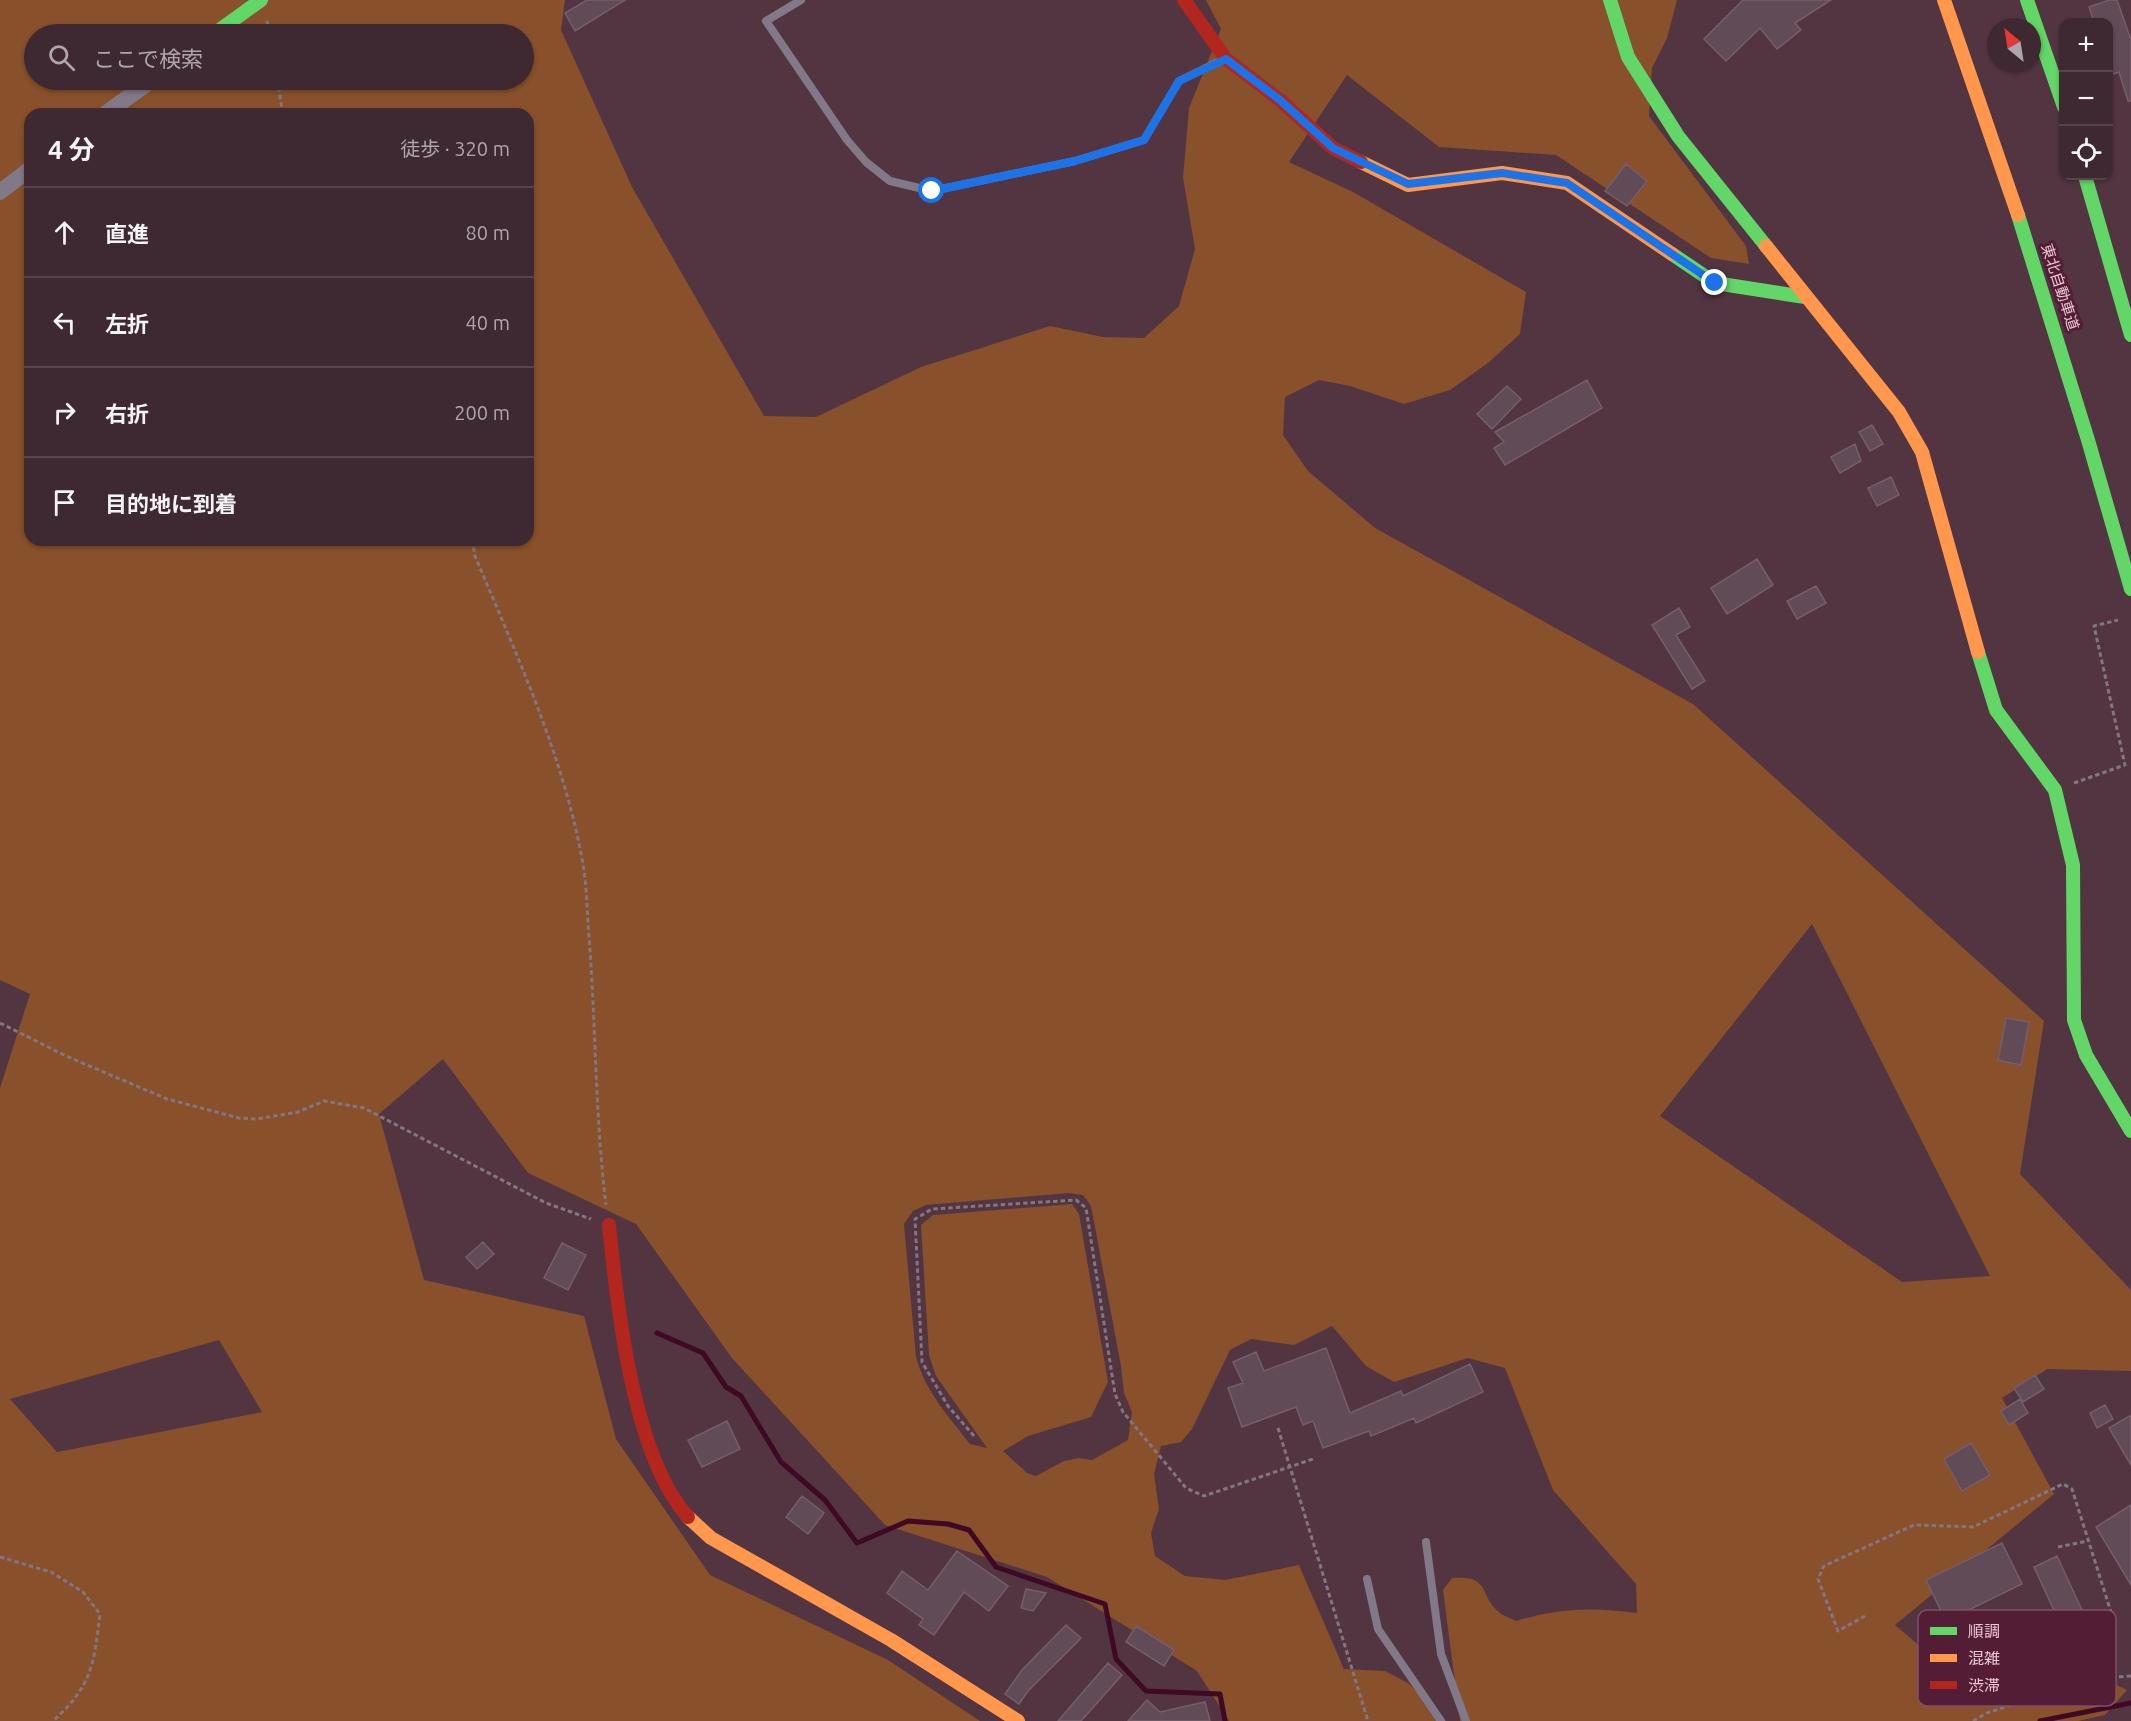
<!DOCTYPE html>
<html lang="ja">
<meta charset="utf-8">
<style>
:root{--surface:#3e2831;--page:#49343d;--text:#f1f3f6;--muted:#ada6ab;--line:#57444d}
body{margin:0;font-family:Ubuntu,"Noto Sans JP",sans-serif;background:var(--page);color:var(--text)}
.controls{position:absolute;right:18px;top:18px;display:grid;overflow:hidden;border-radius:12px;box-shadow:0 2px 4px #0004}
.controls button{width:54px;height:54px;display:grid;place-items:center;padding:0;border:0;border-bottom:2px solid var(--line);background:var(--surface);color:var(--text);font:30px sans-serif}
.compass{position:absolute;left:1987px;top:18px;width:54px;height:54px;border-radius:50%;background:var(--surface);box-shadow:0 2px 4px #0004;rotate:330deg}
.stop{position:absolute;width:18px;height:18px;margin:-14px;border:4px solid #1a73e8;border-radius:50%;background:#fff}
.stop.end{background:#1a73e8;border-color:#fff;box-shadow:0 2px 6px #0008}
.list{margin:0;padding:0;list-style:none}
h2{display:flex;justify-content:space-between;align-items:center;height:78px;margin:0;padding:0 24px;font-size:26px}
h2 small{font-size:20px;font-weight:400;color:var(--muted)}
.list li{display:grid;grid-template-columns:39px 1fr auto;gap:18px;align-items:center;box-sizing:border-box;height:90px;padding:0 24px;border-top:2px solid var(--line)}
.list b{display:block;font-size:22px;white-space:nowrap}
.list em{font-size:20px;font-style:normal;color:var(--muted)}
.icon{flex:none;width:33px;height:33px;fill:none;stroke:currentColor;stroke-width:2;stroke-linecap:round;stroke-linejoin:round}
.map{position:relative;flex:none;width:2131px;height:1721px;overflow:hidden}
.search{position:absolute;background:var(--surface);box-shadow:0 2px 4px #0004;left:24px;top:24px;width:510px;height:66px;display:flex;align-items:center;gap:15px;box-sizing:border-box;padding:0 21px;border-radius:33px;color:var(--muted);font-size:22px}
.panel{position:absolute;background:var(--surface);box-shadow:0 2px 4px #0004;left:24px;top:108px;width:510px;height:438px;border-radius:18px}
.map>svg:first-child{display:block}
.green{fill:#88502b;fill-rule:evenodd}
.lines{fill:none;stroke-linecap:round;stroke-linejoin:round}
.stream{stroke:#3f0925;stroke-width:5}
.building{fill:#614b57;stroke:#755e6a;stroke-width:1.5}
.path{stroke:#827682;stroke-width:3;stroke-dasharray:4.5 3;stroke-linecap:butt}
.lane{stroke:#817988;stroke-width:8}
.street{stroke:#817988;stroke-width:16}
.fast{stroke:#63d668;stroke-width:14}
.slow{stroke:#ff974d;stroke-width:14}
.jam{stroke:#b3261e;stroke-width:14}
.route{stroke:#1a73e8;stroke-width:8}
.labels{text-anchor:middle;stroke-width:6;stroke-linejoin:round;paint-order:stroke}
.street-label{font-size:15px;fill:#eac7d3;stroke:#531d36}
.key{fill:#531d36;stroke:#805065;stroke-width:1.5}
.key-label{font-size:16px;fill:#eac7d3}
</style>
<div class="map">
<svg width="2131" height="1721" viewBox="0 0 2131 1721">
<rect width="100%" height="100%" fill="#523541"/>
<!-- green -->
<path class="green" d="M0 0H565L561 30 632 187 764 416 816 417 921 367 1050 326 1103 337 1144 338 1179 306 1195 249 1183 178 1189 108 1221 29 1206 0H1677L1667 38 1652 68 1649 116 1746 246 1749 264 1711 258 1556 155 1439 147 1347 75 1289 162 1353 192 1526 292 1520 334 1488 363 1450 390 1404 404 1350 386 1319 380 1285 397 1283 435 1308 471 1375 528 1693 704 2044 1021 2020 1174 2131 1290V1371L2047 1369 2002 1398 2054 1494 1895 1625 1928 1653 1999 1628 2127 1690 2105 1715 2078 1721H1460L1443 1590 1452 1578C1492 1575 1478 1595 1499 1612 1503 1616 1511 1618 1516 1621 1558 1608 1593 1607 1637 1613L1636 1584 1553 1490 1505 1368 1468 1358 1394 1382 1366 1366 1332 1326 1294 1345 1251 1339 1230 1350 1192 1429 1181 1442 1161 1446 1154 1474 1159 1509 1151 1533 1155 1556 1185 1576 1225 1580 1299 1565 1344 1669 1385 1671 1408 1683 1446 1721H1229L1197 1671 1047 1577 885 1525 732 1358 636 1224 528 1173 443 1059 379 1114 424 1280 584 1316 616 1439 710 1575 888 1660 980 1721H0V1088L30 994 0 980ZM34 34H524V80H34ZM30 114H528V540H30ZM1812 924 1990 1276 1902 1282 1660 1116ZM1069 1193 1083 1195 1091 1206 1121 1366 1124 1393 1132 1412 1128 1440 1092 1460 1079 1458 1064 1461 1036 1476 1027 1473 1003 1451 1028 1436 1091 1417 1108 1382 1079 1214 1072 1204 933 1215 921 1225 929 1355 936 1376 987 1448 970 1444C949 1417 925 1391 916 1357L904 1224 913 1211 926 1205ZM219 1340 262 1412 57 1452 10 1399Z"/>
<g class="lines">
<!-- stream -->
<path class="stream" d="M657 1333 703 1353 726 1387 741 1396 781 1462 825 1500 857 1543 908 1521 948 1524 969 1530 996 1567 1105 1604 1116 1659 1146 1691 1220 1694 1225 1721
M2040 1721 2131 1703"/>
</g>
<!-- building -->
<path class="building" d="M587 0H625L575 31 565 13Z
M1743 0H1831L1795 23 1801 30 1777 49 1760 28 1726 61 1704 39Z
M2109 0H2117L2131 40V101H2128L2119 72 2113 74 2109 62V22H2094L2089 7Z
M1626 164 1647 181 1627 206 1605 191Z
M1587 380 1602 408 1505 465 1494 448 1504 442 1495 432Z
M1507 386 1521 399 1492 429 1477 414Z
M1872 425 1883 444 1870 451 1859 432Z
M1855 444 1861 461 1840 473 1831 457Z
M1891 477 1899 495 1877 506 1868 488Z
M1757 559 1773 585 1727 614 1711 588Z
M1816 586 1826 603 1797 619 1787 601Z
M1679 608 1690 627 1676 635 1705 681 1692 689 1652 625Z
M2006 1018 2029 1022 2021 1065 1998 1060Z
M483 1242 494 1254 477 1269 466 1257Z
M562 1243 586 1255 568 1290 544 1278Z
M1326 1348 1350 1413 1401 1391 1403 1396 1470 1364 1483 1392 1416 1423 1414 1418 1371 1436 1369 1431 1323 1448 1313 1421 1303 1425 1296 1407 1242 1427 1228 1388 1243 1383 1233 1362 1256 1352 1264 1371Z
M2035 1375 2044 1389 2023 1402 2014 1388Z
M2020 1399 2028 1413 2009 1425 2001 1411Z
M2105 1405 2113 1419 2097 1428 2090 1413Z
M2131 1415V1465L2109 1428Z
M727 1421 740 1449 702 1467 688 1440Z
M1971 1443 1990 1475 1962 1491 1944 1459Z
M802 1496 824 1513 808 1534 786 1517Z
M2131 1505V1585L2096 1527Z
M2002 1543 2022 1584 1946 1621 1926 1580Z
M957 1551 1008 1586 989 1611 964 1592 934 1635 919 1625 923 1619 887 1593 902 1571 928 1590Z
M2057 1556 2094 1636 2071 1647 2034 1567Z
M1026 1589 1046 1593 1033 1611 1021 1608Z
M1066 1625 1081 1638 1028 1691 1019 1704 1005 1694 1022 1670Z
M1136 1626 1174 1650 1164 1666 1126 1642Z
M1108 1663 1122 1675 1081 1721H1058Z
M1147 1700 1160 1712 1205 1702 1210 1721H1128Z"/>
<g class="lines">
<!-- path -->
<path class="path" d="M267 21 270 34
M277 80 283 114
M472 540 475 556C517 656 564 757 583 864 587 888 587 913 589 937 596 1026 595 1116 606 1205
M2074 783 2125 765 2094 626 2118 620
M0 1023 66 1056 167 1099 239 1118 257 1119 298 1112 324 1101 364 1108 546 1203 591 1219
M1278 1428 1368 1721
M974 1436 948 1406 922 1362 915 1219 932 1209 1076 1200 1086 1208 1115 1394 1123 1412 1186 1488 1204 1496 1313 1459
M2058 1547 2088 1541
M0 1557 51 1572 83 1592 100 1614C94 1664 92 1686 53 1721
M1865 1616 1838 1631 1818 1579 1824 1566 1914 1525 1973 1527 2063 1484 2072 1489 2111 1612 2113 1677
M1977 1681 1993 1684 2131 1676
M1973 1721 1987 1713 2086 1680"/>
<!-- lane -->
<path class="lane" d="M801 0 766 21 847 140 866 162 890 181 932 191 1075 161 1144 140 1179 81 1224 59
M1426 1542 1441 1654 1466 1721
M1367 1579 1378 1629 1441 1721"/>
<!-- street -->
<path class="street" d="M105 114 152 80
M0 192 30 169"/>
<!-- fast -->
<path class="fast" d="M1610 0 1628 57 1678 136 1766 246
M2027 0 2064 107
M214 34 261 0
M2085 176 2131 335
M2018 215 2088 440 2131 589
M1672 254 1715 283 1805 297
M1978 652 1996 710 2055 790 2073 865 2074 1020 2086 1055 2131 1131"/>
<!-- slow -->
<path class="slow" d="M1944 0 2018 215
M1361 162 1408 185 1502 173 1567 183 1672 254
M1766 246 1899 412 1922 452 1978 652
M688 1517 711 1538 891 1640 1018 1721"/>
<!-- jam -->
<path class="jam" d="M1184 0 1226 59 1280 100 1333 148 1361 162
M609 1225C617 1306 633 1456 688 1517"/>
</g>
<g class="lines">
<!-- route -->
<path class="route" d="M932 191 1075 161 1144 140 1179 81 1226 59 1280 100 1333 148 1408 184 1502 173 1567 183 1715 283"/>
</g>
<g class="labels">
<!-- street labels -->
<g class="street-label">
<text transform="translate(2060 287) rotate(72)" y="5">東北自動車道</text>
</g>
</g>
<!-- legend -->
<rect x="1918" y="1610" width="198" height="96" rx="9" class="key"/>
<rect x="1930" y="1627" width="27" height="8" fill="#63d668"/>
<rect x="1930" y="1654" width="27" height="8" fill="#ff974d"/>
<rect x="1930" y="1681" width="27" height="8" fill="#b3261e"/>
<g class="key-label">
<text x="1968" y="1637">順調</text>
<text x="1968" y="1664">混雑</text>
<text x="1968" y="1691">渋滞</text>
</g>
</svg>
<div class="controls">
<button>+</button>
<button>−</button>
<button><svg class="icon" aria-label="locate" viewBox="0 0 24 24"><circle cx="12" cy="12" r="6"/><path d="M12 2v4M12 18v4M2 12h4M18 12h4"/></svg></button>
</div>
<svg class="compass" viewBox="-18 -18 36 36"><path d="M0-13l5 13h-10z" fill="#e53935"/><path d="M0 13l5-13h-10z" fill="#ada6ab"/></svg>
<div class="stop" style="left:932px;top:191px"></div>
<div class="stop end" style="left:1715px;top:283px"></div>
<div class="search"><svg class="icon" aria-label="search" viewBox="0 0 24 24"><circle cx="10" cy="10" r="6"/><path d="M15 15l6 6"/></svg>ここで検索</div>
<section class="panel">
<h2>4 分<small>徒歩 · 320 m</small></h2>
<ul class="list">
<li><svg class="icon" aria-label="ahead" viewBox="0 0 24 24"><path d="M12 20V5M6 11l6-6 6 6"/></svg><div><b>直進</b></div><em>80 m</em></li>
<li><svg class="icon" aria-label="left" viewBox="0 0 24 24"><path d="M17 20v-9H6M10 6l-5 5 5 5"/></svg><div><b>左折</b></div><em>40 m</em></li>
<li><svg class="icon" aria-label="right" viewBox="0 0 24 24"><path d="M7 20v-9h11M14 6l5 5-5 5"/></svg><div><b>右折</b></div><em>200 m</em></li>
<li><svg class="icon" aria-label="arrive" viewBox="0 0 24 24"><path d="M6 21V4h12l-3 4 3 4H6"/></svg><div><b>目的地に到着</b></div></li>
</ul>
</section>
</div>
